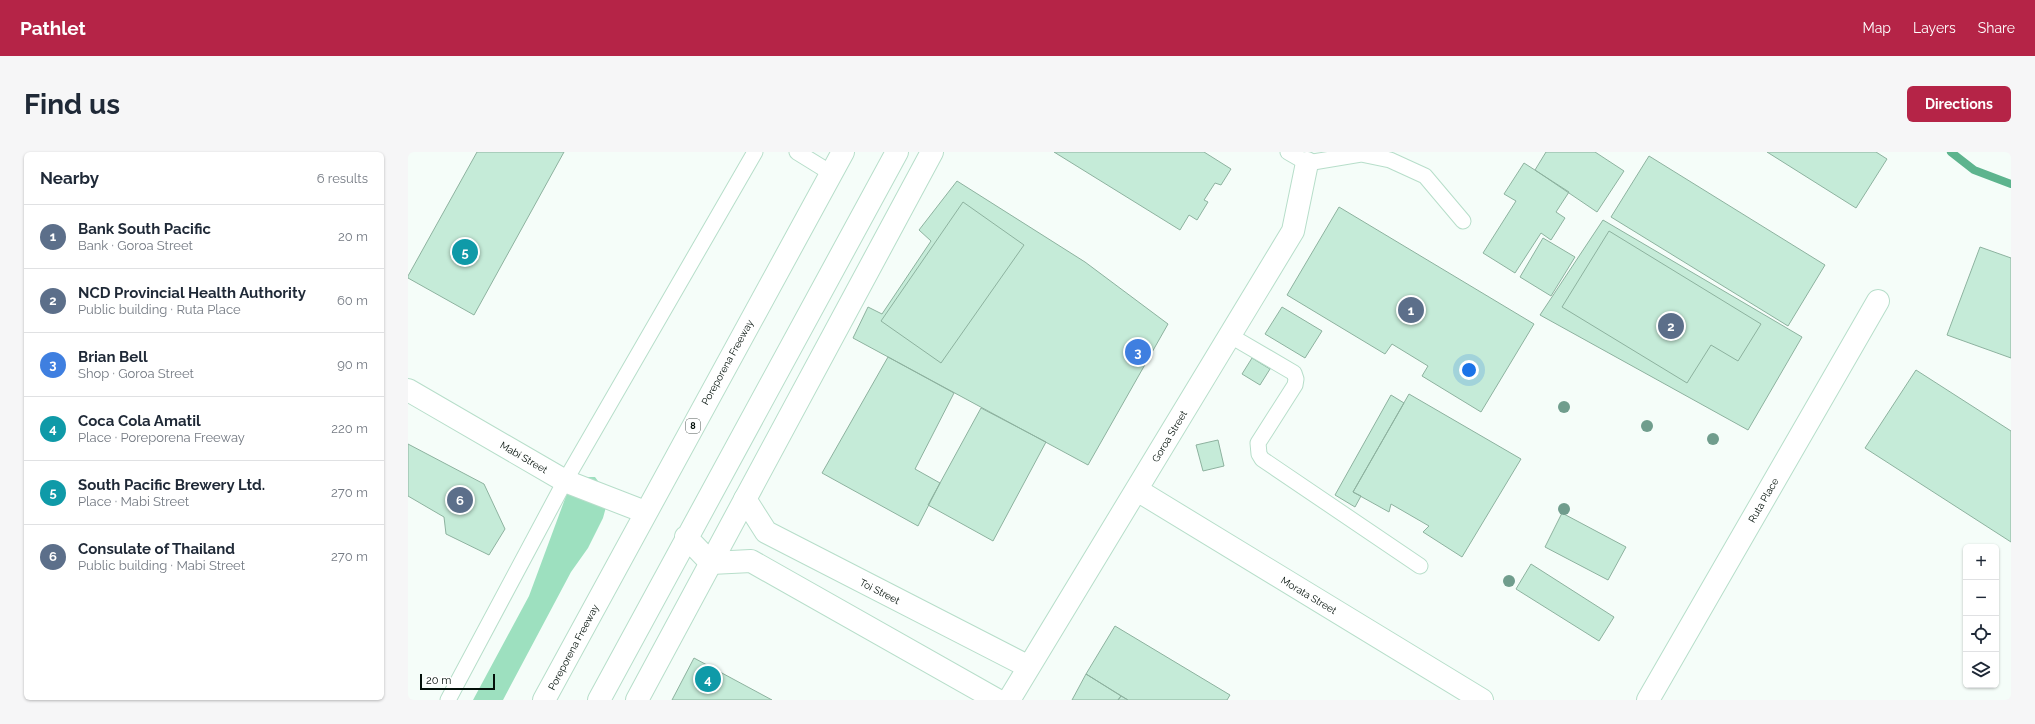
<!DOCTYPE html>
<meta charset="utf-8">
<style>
:root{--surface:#fff;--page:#f6f6f7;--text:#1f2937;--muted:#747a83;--line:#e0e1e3;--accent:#b52447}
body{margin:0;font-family:Raleway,sans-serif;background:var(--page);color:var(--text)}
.controls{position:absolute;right:12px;bottom:12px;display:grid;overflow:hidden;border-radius:6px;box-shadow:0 1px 3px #0004}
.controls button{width:36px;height:36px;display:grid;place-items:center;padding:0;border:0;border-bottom:1px solid var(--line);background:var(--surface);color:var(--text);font:20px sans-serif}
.scale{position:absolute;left:12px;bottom:10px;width:75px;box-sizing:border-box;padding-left:4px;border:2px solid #03100a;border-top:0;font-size:11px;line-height:14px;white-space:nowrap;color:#03100a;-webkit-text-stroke:3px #fff;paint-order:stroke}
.you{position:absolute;left:1061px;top:218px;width:14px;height:14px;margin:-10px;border:3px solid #fff;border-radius:50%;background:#1a73e8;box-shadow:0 0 0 6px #1a73e833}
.badge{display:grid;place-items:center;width:26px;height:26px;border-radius:50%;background:var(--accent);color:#fff;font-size:13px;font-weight:700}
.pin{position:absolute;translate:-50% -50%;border:2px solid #fff;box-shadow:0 1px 4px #0006}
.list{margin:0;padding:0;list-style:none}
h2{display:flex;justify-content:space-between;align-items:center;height:52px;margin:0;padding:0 16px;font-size:17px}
h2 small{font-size:13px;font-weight:400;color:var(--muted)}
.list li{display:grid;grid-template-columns:26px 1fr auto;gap:12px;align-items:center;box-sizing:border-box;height:64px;padding:0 16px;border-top:1px solid var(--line)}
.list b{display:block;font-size:15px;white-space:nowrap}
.list p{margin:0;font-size:13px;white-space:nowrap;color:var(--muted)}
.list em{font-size:13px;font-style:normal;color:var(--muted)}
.icon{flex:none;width:22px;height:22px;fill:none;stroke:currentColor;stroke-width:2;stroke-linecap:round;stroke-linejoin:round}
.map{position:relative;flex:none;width:1603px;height:548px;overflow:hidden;border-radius:6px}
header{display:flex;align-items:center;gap:24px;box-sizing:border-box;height:56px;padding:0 20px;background:var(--accent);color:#fff}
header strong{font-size:19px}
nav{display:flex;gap:22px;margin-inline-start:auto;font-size:14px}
.intro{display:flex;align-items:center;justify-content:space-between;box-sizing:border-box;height:96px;padding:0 24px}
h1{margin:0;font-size:28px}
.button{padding:10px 18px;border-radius:6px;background:var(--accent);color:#fff;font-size:14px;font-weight:700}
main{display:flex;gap:24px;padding:0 24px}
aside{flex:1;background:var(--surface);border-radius:6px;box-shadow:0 1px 3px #0004}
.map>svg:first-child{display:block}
.green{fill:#9de0bf}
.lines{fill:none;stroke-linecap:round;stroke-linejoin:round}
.stream{stroke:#5db48e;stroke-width:8}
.building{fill:#c5ebd8;stroke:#8db29f}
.lane-casing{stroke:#b7deca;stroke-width:17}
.street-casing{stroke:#b7deca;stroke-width:24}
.secondary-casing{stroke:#b7deca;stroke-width:24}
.highway-casing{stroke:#b7deca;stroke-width:24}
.lane{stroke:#fff;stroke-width:15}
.street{stroke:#fff;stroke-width:22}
.secondary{stroke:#fff;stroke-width:22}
.highway{stroke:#fff;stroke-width:22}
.tree{fill:#709d8d}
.labels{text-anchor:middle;stroke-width:3.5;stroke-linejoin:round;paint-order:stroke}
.shield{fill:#fff;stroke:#4f5854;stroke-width:1}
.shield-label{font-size:9px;font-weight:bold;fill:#03100a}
.street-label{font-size:10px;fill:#03100a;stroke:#fff}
</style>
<header>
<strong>Pathlet</strong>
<nav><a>Map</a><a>Layers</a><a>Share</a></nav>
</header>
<div class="intro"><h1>Find us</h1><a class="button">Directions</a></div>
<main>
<aside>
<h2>Nearby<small>6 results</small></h2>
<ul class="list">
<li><span class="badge" style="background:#5c6f8a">1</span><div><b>Bank South Pacific</b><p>Bank · Goroa Street</p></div><em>20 m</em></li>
<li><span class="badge" style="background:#5c6f8a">2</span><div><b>NCD Provincial Health Authority</b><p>Public building · Ruta Place</p></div><em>60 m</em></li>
<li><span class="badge" style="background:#3f7fe0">3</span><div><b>Brian Bell</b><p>Shop · Goroa Street</p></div><em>90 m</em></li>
<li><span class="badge" style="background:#0f9aa8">4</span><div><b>Coca Cola Amatil</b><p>Place · Poreporena Freeway</p></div><em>220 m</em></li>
<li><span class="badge" style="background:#0f9aa8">5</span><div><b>South Pacific Brewery Ltd.</b><p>Place · Mabi Street</p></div><em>270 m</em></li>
<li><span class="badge" style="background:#5c6f8a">6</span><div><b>Consulate of Thailand</b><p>Public building · Mabi Street</p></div><em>270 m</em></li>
</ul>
</aside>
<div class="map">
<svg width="1603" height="548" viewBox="0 0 1603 548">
<rect width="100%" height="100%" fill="#f5fdf9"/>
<!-- green -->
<path class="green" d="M174 325H187L201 344 195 366 180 396 163 420 95 548H65L121 444 161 336Z"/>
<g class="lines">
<!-- stream -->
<path class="stream" d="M1543 0 1566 18 1603 32"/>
</g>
<!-- building -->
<path class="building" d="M69 0H156L66 163 0 126V124Z
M646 0H796L823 17 813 33 807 31 796 48 800 50 789 68 781 63 772 78Z
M1138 0H1187L1216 19 1189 60 1127 18Z
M1359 0H1468L1479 7 1448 56Z
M1241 4 1417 113 1380 174 1203 65Z
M1116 11 1161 40 1148 60 1157 66 1143 88 1133 81 1107 121 1075 101 1108 49 1096 42Z
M549 29 677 110 760 172 680 313 445 186 460 155 474 162 523 89 511 78Z
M555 50 616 93 533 211 473 169Z
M931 55 1126 172 1073 260 1014 224 1020 214 984 192 977 202 879 143Z
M1195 68 1394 185 1340 278 1132 163Z
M1201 79 1353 172 1330 209 1303 193 1279 231 1154 155Z
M1135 86 1167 105 1143 144 1112 125Z
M1572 95 1603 106V206L1539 183Z
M874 155 914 179 897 206 857 182Z
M480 205 546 241 507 317 532 331 510 374 414 321Z
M844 206 862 217 852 233 834 222Z
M1508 218 1603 279V390L1457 296Z
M1001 242 1113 307 1054 405 1015 380 1021 374 983 352 981 360 945 340Z
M983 243 996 251 945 340 953 344 947 355 927 343Z
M573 256 638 290 585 389 520 353Z
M810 288 816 314 795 319 788 293Z
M0 292 76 332 97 377 81 403 38 382 36 365 0 344Z
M1154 361 1218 395 1200 428 1137 395Z
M1123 412 1206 465 1191 489 1108 437Z
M707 474 822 543 819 548H720L678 522Z
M286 506 364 548H264Z
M678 522 713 544 710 548H664Z
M713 544 720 548H710Z"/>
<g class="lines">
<defs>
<path id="lane" d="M389 0 423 21
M880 0 899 11 953 2 955 0
M953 2 982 8 1017 24 1055 69
M821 183 886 221 888 227 887 233 850 291 851 302 854 307 1012 414
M40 548 157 329 347 0"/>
<path id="street" d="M0 238 157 329 237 360
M729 338 1074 548
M337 347 358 380 621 515
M303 411 343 409 589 548
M601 548 885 79 899 11
M1240 548 1470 149"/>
<path id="secondary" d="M229 548 524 0"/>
<path id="highway" d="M278 385 303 411
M136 548 435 0
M191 548 489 0"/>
</defs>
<!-- lane casing -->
<use href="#lane" class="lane-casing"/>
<!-- street casing -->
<use href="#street" class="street-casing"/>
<!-- secondary casing -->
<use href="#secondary" class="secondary-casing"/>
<!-- highway casing -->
<use href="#highway" class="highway-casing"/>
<!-- lane -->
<use href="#lane" class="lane"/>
<!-- street -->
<use href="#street" class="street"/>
<!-- secondary -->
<use href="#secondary" class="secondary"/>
<!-- highway -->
<use href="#highway" class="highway"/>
</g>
<!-- trees -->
<g class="tree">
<circle cx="1156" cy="255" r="6"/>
<circle cx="1239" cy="274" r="6"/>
<circle cx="1305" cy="287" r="6"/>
<circle cx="1156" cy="357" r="6"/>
<circle cx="1101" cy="429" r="6"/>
</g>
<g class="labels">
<!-- shield labels -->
<rect class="shield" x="278" y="267" width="14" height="14" rx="3"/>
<g class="shield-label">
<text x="285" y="277">8</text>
</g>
<!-- street labels -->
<g class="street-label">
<text transform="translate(319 210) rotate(-61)" y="4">Poreporena Freeway</text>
<text transform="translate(761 284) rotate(-59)" y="4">Goroa Street</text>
<text transform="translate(116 305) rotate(30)" y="4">Mabi Street</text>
<text transform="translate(1355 348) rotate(-60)" y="4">Ruta Place</text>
<text transform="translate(472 439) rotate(27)" y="4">Toi Street</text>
<text transform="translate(901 443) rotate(31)" y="4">Morata Street</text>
<text transform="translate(165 495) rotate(-62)" y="4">Poreporena Freeway</text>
</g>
</g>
</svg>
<div class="controls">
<button>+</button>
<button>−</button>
<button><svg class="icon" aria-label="locate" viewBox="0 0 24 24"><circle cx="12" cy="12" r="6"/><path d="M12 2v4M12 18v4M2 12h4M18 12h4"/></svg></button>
<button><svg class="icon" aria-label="layers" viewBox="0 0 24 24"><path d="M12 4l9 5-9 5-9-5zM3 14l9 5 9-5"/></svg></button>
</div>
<div class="scale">20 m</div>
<div class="you"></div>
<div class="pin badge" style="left:1003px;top:158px;background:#5c6f8a">1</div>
<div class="pin badge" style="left:1263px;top:174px;background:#5c6f8a">2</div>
<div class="pin badge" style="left:730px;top:200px;background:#3f7fe0">3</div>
<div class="pin badge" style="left:300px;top:527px;background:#0f9aa8">4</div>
<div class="pin badge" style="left:57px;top:100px;background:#0f9aa8">5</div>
<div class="pin badge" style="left:52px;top:348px;background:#5c6f8a">6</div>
</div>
</main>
